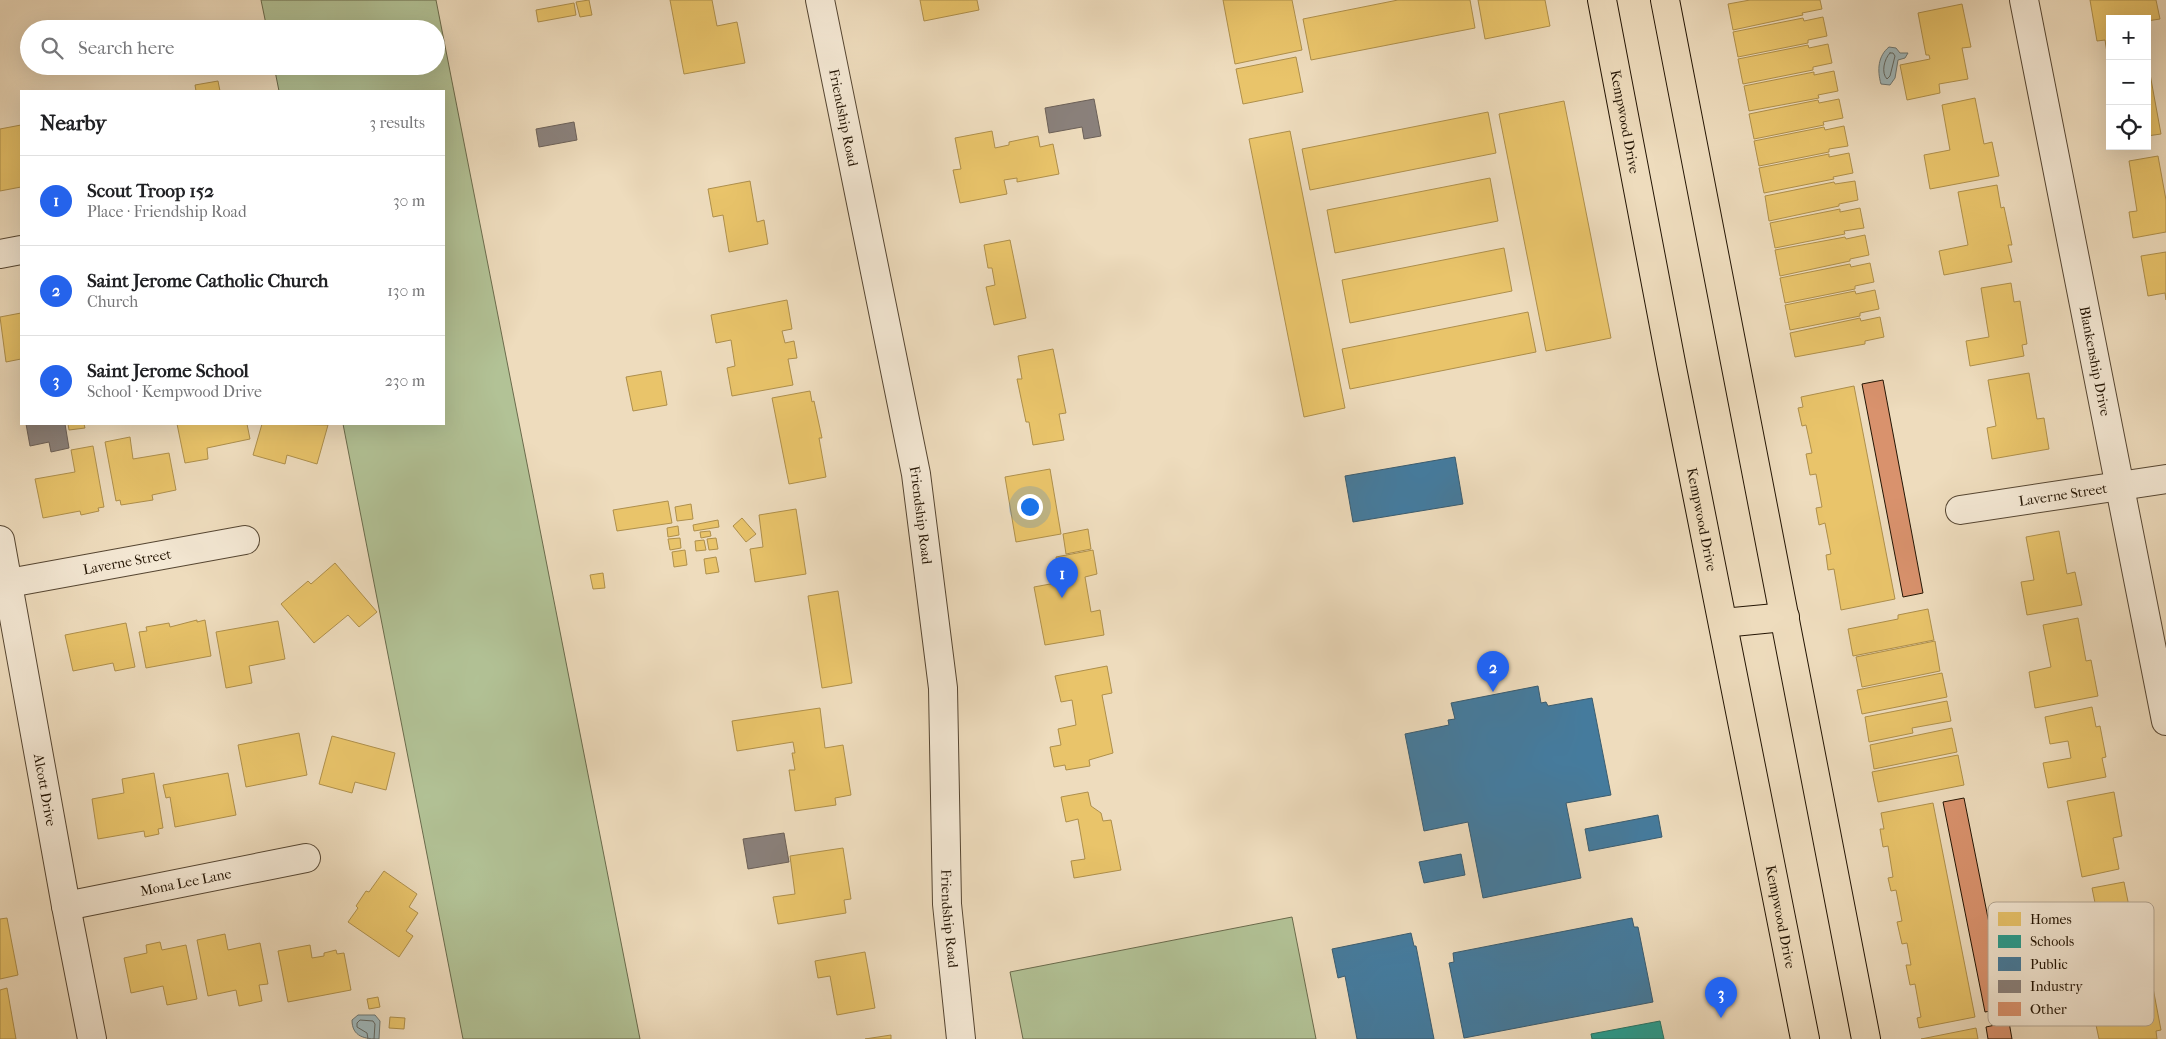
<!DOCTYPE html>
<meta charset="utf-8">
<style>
:root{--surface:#fff;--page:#f2f2f2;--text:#202124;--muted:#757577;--line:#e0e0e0;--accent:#2563eb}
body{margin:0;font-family:"IM FELL French Canon",serif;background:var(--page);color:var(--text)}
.controls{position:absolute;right:15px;top:15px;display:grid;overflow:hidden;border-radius:0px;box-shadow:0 5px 20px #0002}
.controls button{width:45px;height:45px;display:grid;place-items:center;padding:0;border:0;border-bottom:1px solid var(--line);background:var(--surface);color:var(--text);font:25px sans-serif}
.you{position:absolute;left:1029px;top:506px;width:18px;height:18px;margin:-12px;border:4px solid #fff;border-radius:50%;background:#1a73e8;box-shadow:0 0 0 8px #1a73e833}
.badge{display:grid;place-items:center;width:32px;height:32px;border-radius:50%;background:var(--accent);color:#fff;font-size:16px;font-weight:700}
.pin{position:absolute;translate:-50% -41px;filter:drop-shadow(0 1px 2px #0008)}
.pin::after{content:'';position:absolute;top:26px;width:18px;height:15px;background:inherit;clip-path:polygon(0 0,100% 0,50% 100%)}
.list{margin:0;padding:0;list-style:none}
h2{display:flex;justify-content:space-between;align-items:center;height:65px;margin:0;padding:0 20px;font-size:21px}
h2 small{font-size:16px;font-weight:400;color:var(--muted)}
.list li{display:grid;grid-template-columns:32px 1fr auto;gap:15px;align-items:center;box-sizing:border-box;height:90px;padding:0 20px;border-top:1px solid var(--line)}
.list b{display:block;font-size:19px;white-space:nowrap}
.list p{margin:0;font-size:16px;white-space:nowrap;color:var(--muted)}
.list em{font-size:16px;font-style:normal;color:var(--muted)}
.icon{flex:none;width:28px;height:28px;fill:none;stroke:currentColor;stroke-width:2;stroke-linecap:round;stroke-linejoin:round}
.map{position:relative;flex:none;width:2166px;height:1039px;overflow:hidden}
.search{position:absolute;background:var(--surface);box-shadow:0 5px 20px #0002;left:20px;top:20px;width:425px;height:55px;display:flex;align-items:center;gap:12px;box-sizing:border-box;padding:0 18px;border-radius:28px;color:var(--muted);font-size:19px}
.panel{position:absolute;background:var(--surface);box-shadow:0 5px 20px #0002;left:20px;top:90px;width:425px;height:335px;border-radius:0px}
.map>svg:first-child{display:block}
.green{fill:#b2c296;stroke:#6a6b4c}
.water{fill:#9fb8bc;stroke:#6d7672}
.homes{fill:#e9c46a;stroke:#ae8f4b}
.schools{fill:#2a9d8f;stroke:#287465}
.public{fill:#457b9d;stroke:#3b5c6f}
.industry{fill:#8a817c;stroke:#6b6058}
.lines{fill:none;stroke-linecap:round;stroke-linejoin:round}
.shore{stroke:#616660;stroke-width:1}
.building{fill:#d9926d;stroke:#231403}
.minor-casing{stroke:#564632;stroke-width:30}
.major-casing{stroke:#231403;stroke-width:30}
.minor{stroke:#f4e8d4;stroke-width:28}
.major{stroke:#eedcbd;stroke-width:28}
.labels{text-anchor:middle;stroke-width:5;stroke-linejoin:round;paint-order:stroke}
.street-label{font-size:14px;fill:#231403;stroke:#f4e8d4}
.key{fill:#f4e8d4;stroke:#b5a895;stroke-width:1}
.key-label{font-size:14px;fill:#231403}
</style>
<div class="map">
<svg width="2166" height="1039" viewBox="0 0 2166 1039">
<rect width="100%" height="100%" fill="#eedcbd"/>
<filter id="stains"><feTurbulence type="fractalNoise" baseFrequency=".004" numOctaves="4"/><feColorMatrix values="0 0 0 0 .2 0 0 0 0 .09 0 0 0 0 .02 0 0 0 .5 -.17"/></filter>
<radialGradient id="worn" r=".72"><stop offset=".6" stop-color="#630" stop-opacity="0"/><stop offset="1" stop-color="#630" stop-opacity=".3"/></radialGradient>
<!-- green -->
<path class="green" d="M261 0H436L640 1039H463L343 424H444V91H279L274 66H436V29H267Z
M1292 917 1316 1039H1023L1010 972Z"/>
<!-- water -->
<path class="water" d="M1889 47 1896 48 1900 53H1908L1905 58 1898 60 1895 78 1890 85 1881 84C1877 70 1878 56 1889 47Z
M358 1015H375L380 1021 379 1039C365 1039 352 1037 352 1020Z"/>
<!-- homes -->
<path class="homes" d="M589 0 592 15 580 17 576 2Z
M670 0H712L717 26 737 22 745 63 684 74Z
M920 0H977L979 10 924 21Z
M1223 0H1292L1302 50 1235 64Z
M1398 0H1470L1475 28 1311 60 1303 19Z
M1478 0H1545L1550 26 1485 39Z
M1750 0H1820L1822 9 1802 13 1803 15 1733 30 1728 4Z
M2090 0H2156L2160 19 2147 21V19H2110V59H2108L2105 40 2097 41Z
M574 3 576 15 538 22 536 10Z
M1962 4 1971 47 1962 48 1968 79 1939 84 1940 93 1907 100 1900 65 1930 59 1929 55H1926L1918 13Z
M1823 17 1827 36 1808 40V43L1738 57 1733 32 1803 18 1804 21Z
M1828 44 1832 63 1813 67V70L1743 84 1738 59 1808 45 1809 48Z
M1296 57 1303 92 1243 104 1236 69Z
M2148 63 2161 134 2147 136V64Z
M1834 71 1838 91 1818 95 1819 98 1749 111 1744 86 1814 72V75Z
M218 81 220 91H196L195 85Z
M1975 98 1984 144 1992 142 1999 176 1930 189 1924 155 1950 150 1942 105Z
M1839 99 1843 118 1823 122 1824 125 1754 139 1749 114 1818 100 1819 103Z
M1564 101 1611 338 1546 351 1499 114Z
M1488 112 1496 153 1310 190 1302 149Z
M21 125V187L0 191V129Z
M1844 126 1848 146 1829 149V152L1759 166 1754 141 1824 127 1825 130Z
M992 131 995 148 1009 145V142L1038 136 1040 147 1053 144 1059 174 1017 182V178L1004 180 1007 194 960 203 953 170 961 169 955 138Z
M1290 131 1345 408 1304 417 1249 139Z
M1849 153 1853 173 1833 177 1834 179 1764 193 1759 168 1829 154V157Z
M2158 156 2166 200V232L2133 238 2129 212 2137 211 2129 161Z
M1490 178 1498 221 1335 253 1327 210Z
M750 181 757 222 764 220 768 244 729 252 723 215 713 217 708 189Z
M1855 181 1858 200 1839 204V206L1769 221 1765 196 1834 182 1835 184Z
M1997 185 2001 208 2004 207 2012 245H2008L2012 262 1944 275 1939 251 1968 245 1958 192Z
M1860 208 1864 228 1844 231 1845 234 1775 248 1770 223 1840 209V212Z
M1865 235 1869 255 1850 259V261L1780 276 1775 250 1845 237 1846 239Z
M1010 240 1026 318 994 325 986 287 995 285 992 268H988L984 245Z
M1504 248 1512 291 1350 323 1342 280Z
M2166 252V300L2165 293 2148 296 2141 256Z
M1870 263 1874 282 1855 286V289L1785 303 1780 278 1850 264 1851 267Z
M2011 283 2014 302 2020 301 2027 344 2022 345 2024 356 1970 366 1966 341 1989 337 1981 288Z
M1875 290 1879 309 1860 313V316L1790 330 1785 305 1855 291 1856 294Z
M787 300 792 329 782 331 785 343 794 341 797 358 788 359 793 385 732 396 727 368 735 366 731 340 716 343 711 315Z
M1528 312 1536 352 1350 389 1342 349Z
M21 313V359L6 362 0 317Z
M1880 317 1884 337 1865 341V344L1795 357 1790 333 1860 318 1861 321Z
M1053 349 1066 413 1059 414 1064 440 1033 445 1029 422H1026L1017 379H1022L1018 356Z
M661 371 667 405 633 411 626 377Z
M2029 373 2037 419 2044 418 2049 449 1992 459 1987 428 1996 426 1988 380Z
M1854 386 1895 599 1841 610 1834 569 1828 570 1826 555 1831 554 1825 523 1819 525 1816 508 1822 507 1816 474 1810 475 1806 454 1812 453 1806 425 1802 426 1798 408 1803 407 1801 397Z
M810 391 812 402 814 401 822 438H819L826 477 789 484 772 398Z
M68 424H84L85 428 69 430Z
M177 424H247L250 439 207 448 208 459 185 463Z
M262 424 328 425 317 464 287 455 285 464 253 455Z
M130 437 133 459 169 453 176 490 152 495 153 500 121 505 120 500 116 501 105 442Z
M93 446 104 507 98 508 99 511 81 515 80 511 43 518 35 479 75 472 71 450Z
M1050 469 1061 534 1016 542 1005 477Z
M668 501 672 523 617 531 613 510Z
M691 504 693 519 677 521 675 507Z
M796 509 806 574 755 582 750 549 763 547 759 515Z
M742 518 756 534 746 542 733 526Z
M718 520 719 527 694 531 693 525Z
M678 526 679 535 668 537 667 528Z
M1088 529 1091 549 1066 554 1063 534Z
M710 531 711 536 701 538 700 532Z
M2059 531 2067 574 2075 572 2082 605 2027 615 2021 582 2034 580 2026 537Z
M680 538 681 548 670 550 668 539Z
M716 538 718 549 709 550 707 539Z
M704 540 706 550 696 551 695 541Z
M685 550 687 565 674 567 672 552Z
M1093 550 1097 574 1085 577 1091 612 1100 610 1104 635 1045 645 1034 587 1061 582 1056 557Z
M716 557 719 572 706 574 704 559Z
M335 563 377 612 359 627 348 615 314 643 281 604 308 581 311 584Z
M603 573 605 588 593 589 590 575Z
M838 591 852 683 822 688 808 596Z
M1928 609 1934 640 1853 656 1848 629 1898 619V615Z
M2078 618 2086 661 2091 660 2098 696 2035 708 2029 672 2051 667 2043 625Z
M197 620V622L205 620 211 656 146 668 139 632 147 631 146 627 169 623 170 627Z
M278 621 285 659 249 666 252 683 226 688 216 632Z
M126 623 135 667 115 671 113 663 73 671 65 635Z
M1935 641 1940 671 1862 687 1856 657Z
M1107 666 1112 693 1102 695 1113 753 1089 760 1090 766 1066 770 1065 765 1054 767 1050 747 1061 745 1058 729 1076 725 1072 700 1061 702 1055 676Z
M1942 673 1947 697 1862 714 1857 690Z
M1947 701 1951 721 1912 728 1913 733 1869 742 1865 717Z
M2092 707 2096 727 2100 726 2106 757 2102 758 2106 777 2048 788 2043 763 2071 758 2068 741 2050 744 2045 717Z
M820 708 825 748 843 745 851 795 835 798 836 805 795 811 789 770H795L792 753H795L793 742 737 751 732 721Z
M1952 728 1957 752 1874 769 1870 745Z
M299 733 307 775 246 787 238 745Z
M332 736 395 753 386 790 355 782 352 793 319 784Z
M1958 755 1964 785 1878 802 1872 772Z
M154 773 163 828 158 829 159 834 145 837 144 831 98 839 92 799 124 793 122 779Z
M228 773 236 815 175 827 170 797 166 798 163 785Z
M1088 792 1091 806 1101 813 1103 821 1111 820 1121 870 1074 878 1071 861 1085 859 1078 819 1066 822 1061 797Z
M2114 792 2122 836 2113 838 2119 869 2082 877 2067 801Z
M1933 803 1975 1017 1919 1028 1917 1018 1921 1017 1915 984 1910 985 1906 965H1911L1907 943 1902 944 1897 922 1902 921 1896 890 1891 891 1888 878 1893 877 1888 846 1883 847 1880 829H1884L1881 813Z
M843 848 851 899 844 900 846 913 778 924 773 897 795 894 790 856Z
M384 871 417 894 409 907 418 913 406 931 413 936 399 957 348 922 358 908 356 906 366 891 369 892Z
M2124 882 2133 926 2143 924 2150 957 2083 969 2077 937 2101 932 2092 888Z
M7 918 18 975 0 979V919Z
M225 934 228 950 260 943 268 984 259 985 262 1001 239 1006 236 990 208 996 197 940Z
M160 942 162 950 186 945 197 999 167 1005 163 986 131 993 124 958 147 953 146 945Z
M310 945 312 958 324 956V953L336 950 337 954 344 953 351 990 288 1002 278 951Z
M865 952 875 1008 837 1015 830 976 818 978 815 961Z
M2143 967 2148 989 2153 988 2161 1030 2156 1031 2157 1039H2099L2096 1025 2123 1019 2114 973Z
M7 988 16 1039H0V990Z
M378 997 380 1007 369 1009 367 999Z
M390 1017 405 1018 404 1029 389 1028Z
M1976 1028 1978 1039H1921Z
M891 1035V1039H865Z"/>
<!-- schools -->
<path class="schools" d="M1660 1021 1664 1039H1592L1591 1034Z"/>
<!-- public -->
<path class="public" d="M1455 457 1463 504 1353 522 1345 476Z
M1538 686 1541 703 1546 702 1548 706 1592 698 1611 795 1566 803 1581 878 1483 898 1468 822 1424 831 1405 734 1449 725 1448 720 1455 719 1451 703Z
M1658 815 1662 837 1589 851 1585 829Z
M1461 854 1465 875 1424 883 1419 862Z
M1632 918 1634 927H1638L1653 1002 1464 1038 1449 963 1454 962 1453 953Z
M1411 933 1414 946H1416L1434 1039H1357L1345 976 1338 978 1332 949Z"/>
<!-- industry -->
<path class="industry" d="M1094 99 1101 136 1084 139 1082 127 1049 133 1045 108Z
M574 122 577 140 539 147 536 129Z
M26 424H65L69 448 51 452 49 442 30 446Z
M784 833 789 862 748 869 743 839Z"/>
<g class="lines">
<!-- shore -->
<path class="shore" d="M1890 53H1893L1895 56 1890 76 1887 79C1881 73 1884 59 1890 53Z
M368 1039 367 1033 357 1027V1023L360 1020 373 1021 375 1024 374 1039"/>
</g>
<!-- building -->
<path class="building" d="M1883 380 1923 593 1903 597 1862 384Z
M1964 798 2006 1008 1985 1012 1943 802Z
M2009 1022 2012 1039H1988L1986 1027Z"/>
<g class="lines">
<defs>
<g id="minor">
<path id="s1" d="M820 0 916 474 943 688 947 904 961 1039"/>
<path id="s2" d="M2024 0 2166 721"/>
<path d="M0 254 21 250"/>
<path id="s3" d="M1960 510 2166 479"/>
<path id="s4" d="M0 540 66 906 92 1039"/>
<path id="s5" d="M9 583 245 540"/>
<path id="s6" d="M66 906 306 858"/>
</g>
<g id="major">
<path id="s7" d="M1602 0 1672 368 1805 1039"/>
<path d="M1665 0 1866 1039"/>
<path d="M1723 623 1785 617"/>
</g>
</defs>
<!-- minor casing -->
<use href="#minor" class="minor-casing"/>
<!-- major casing -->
<use href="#major" class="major-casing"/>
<!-- minor -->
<use href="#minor" class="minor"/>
<!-- major -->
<use href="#major" class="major"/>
</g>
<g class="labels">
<!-- street labels -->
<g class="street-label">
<text dy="5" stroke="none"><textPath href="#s1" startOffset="120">Friendship Road</textPath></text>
<text dy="5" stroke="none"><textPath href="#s7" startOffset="124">Kempwood Drive</textPath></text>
<text dy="5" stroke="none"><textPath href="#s2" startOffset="368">Blankenship Drive</textPath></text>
<text dy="5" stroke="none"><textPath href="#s3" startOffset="104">Laverne Street</textPath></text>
<text dy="5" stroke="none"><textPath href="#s1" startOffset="525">Friendship Road</textPath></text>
<text dy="5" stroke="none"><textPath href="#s7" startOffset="529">Kempwood Drive</textPath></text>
<text dy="5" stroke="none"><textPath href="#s5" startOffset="120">Laverne Street</textPath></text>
<text dy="5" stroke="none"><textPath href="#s4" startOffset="254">Alcott Drive</textPath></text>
<text dy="5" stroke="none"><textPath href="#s6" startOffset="122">Mona Lee Lane</textPath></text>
<text dy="5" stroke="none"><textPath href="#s7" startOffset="934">Kempwood Drive</textPath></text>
<text dy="5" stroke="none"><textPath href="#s1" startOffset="930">Friendship Road</textPath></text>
</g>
</g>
<!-- legend -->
<rect x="1988" y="902" width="166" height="124" rx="8" class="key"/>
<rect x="1998" y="912" width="23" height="14" fill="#e9c46a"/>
<rect x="1998" y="935" width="23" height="13" fill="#2a9d8f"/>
<rect x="1998" y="957" width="23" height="14" fill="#457b9d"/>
<rect x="1998" y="980" width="23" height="13" fill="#8a817c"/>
<rect x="1998" y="1002" width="23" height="14" fill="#d9926d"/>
<g class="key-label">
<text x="2030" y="924">Homes</text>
<text x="2030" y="946">Schools</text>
<text x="2030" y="969">Public</text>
<text x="2030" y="991">Industry</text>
<text x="2030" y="1014">Other</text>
</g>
<rect width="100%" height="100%" filter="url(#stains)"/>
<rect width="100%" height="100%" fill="url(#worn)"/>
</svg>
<div class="controls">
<button>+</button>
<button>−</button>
<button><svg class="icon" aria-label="locate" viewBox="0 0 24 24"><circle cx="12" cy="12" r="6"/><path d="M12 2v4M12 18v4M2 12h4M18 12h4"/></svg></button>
</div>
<div class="you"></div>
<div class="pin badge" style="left:1062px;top:598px">1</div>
<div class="pin badge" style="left:1493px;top:692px">2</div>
<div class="pin badge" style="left:1721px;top:1018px">3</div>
<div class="search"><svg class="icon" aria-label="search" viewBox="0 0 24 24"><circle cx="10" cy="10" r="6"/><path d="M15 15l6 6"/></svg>Search here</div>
<section class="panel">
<h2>Nearby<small>3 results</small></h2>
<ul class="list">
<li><span class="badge">1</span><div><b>Scout Troop 152</b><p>Place · Friendship Road</p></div><em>30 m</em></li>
<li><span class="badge">2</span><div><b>Saint Jerome Catholic Church</b><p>Church</p></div><em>130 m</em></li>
<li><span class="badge">3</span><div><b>Saint Jerome School</b><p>School · Kempwood Drive</p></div><em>230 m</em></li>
</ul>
</section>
</div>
